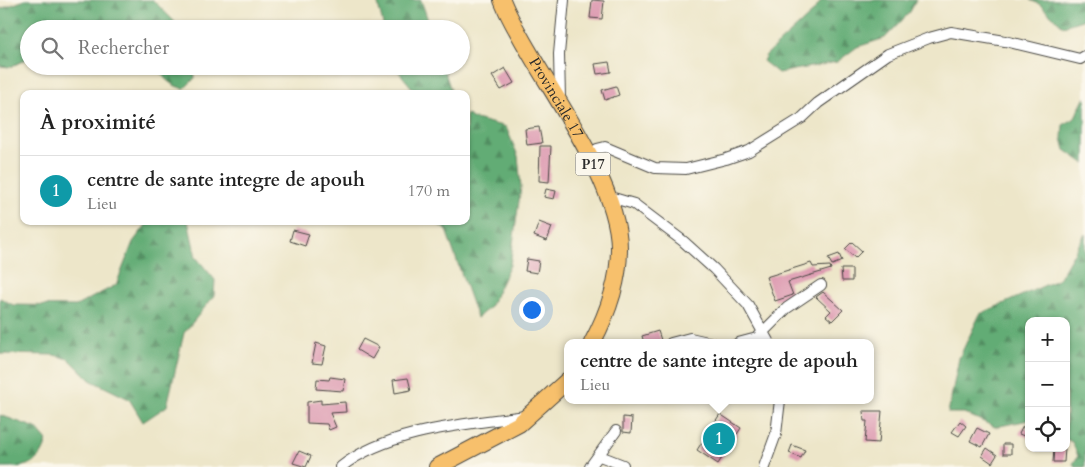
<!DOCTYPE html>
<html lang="fr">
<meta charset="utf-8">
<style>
:root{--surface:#fff;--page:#f2f2f2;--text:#222;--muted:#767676;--line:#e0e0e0;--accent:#1f6fb2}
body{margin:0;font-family:Cardo,serif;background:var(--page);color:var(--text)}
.controls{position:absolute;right:15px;bottom:15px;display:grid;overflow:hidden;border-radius:10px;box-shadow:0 1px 4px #0004}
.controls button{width:45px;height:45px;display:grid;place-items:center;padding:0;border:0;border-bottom:1px solid var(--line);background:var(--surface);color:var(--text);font:25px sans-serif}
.you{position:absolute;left:531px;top:309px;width:18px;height:18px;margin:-12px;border:4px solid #fff;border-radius:50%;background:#1a73e8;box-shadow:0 0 0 8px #1a73e833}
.badge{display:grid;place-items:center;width:32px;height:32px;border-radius:50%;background:var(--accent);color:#fff;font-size:16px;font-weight:700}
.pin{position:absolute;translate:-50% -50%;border:2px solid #fff;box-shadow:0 1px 5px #0006}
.popup{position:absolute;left:564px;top:339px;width:310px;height:65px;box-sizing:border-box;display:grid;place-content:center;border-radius:10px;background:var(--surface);filter:drop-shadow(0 1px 4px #0005);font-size:16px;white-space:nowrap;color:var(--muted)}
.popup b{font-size:19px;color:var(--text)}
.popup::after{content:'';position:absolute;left:50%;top:100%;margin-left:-10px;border:10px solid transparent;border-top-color:var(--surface)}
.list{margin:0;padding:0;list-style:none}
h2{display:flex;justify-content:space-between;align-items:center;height:65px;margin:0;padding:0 20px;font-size:21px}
h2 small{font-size:16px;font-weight:400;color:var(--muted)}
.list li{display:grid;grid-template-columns:32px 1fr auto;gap:15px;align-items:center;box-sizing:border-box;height:70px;padding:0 20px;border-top:1px solid var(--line)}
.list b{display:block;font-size:19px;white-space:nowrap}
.list p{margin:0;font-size:16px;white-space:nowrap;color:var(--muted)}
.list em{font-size:16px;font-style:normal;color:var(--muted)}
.icon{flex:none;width:28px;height:28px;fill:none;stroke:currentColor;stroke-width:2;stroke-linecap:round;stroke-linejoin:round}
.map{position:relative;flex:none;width:1085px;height:467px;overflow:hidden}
.search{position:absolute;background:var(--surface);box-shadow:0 1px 4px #0004;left:20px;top:20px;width:450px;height:55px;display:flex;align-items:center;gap:12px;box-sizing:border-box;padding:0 18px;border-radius:28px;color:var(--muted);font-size:19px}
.panel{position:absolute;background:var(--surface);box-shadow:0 1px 4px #0004;left:20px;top:90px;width:450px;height:135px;border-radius:10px}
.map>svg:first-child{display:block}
.forest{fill:url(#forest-firs);stroke:#466c50}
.building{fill:#dd9ab0}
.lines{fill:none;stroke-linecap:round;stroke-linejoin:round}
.street-casing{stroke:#484743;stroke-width:12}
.primary-casing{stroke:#484743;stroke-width:18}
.street{stroke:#fff;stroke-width:10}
.primary{stroke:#f7c06c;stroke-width:16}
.labels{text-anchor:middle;stroke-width:4.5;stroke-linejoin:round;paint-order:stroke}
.shield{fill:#fbf7ec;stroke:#696865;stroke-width:1}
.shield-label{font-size:14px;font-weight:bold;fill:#2b2b2b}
.street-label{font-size:15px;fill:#2b2b2b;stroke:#fbf7ec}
</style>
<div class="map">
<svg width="1085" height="467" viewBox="0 0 1085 467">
<defs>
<pattern id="forest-firs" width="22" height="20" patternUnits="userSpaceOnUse" patternTransform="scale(1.25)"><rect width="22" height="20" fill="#62ac75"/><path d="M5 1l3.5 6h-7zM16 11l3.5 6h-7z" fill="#518c60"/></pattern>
</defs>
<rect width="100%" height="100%" fill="#fbf7ec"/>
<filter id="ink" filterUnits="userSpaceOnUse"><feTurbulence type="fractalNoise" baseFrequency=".02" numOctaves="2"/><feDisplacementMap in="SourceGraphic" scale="10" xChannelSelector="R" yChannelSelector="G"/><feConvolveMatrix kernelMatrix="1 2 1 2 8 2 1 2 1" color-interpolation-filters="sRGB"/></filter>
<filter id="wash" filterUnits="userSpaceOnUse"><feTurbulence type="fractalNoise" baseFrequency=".0096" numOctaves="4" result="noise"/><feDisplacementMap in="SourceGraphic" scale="20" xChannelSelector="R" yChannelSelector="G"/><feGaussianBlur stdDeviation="1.12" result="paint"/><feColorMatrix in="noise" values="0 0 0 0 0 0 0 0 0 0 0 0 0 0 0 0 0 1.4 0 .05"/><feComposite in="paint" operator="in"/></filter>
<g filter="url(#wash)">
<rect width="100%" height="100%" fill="#ede6c9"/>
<!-- forest -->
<path class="forest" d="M25 0H153L174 21 178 29H135L106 22 91 29H29V58L10 67 0 66V9Z
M377 0H421L431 29H384Z
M822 0H916L910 12 885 38 857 47 837 62 778 73 763 61 766 55 811 14Z
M1030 0H1085V19L1063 26 1039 4Z
M158 66H194L195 78 184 89C171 85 163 80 158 66Z
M394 66H443L452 94H417Z
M1085 97V164L1065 150 1062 138 1063 125 1074 119Z
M466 114 472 118 506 127 518 156 521 187 510 265 490 307 477 318 446 230 433 221H466Z
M149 221H188L196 257 215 280 214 296 184 333 167 406 143 422 129 399 90 380 69 359 54 355 0 354V298L13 305 76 306 116 285 133 242Z
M1085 234V467H1075L1073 464 1078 456 1072 442 1066 439V321H1029V420L995 427 964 413H948L959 358 980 314 1059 279Z
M0 415 36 428 47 441C39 467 26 467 0 467Z"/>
<g id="blocks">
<!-- building -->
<path class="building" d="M592 0 604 1 602 19 590 18Z
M609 62 611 72 597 74 595 64Z
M505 68 514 83 501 90 492 76Z
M616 86 619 95 605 100 602 90Z
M539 127 542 143 527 145 525 129Z
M540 146H551L549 182 539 181Z
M546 189 556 191 554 199 544 197Z
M539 222 552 227 547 241 534 236Z
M293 230 309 234 305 246 290 241Z
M852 242 862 251 855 258 845 249Z
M839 254 842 261 832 265 828 258Z
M527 259 539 261 537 273 525 271Z
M811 263 813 267 830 266 831 269 788 282 793 295 775 301 766 277Z
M841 269H852V281H842Z
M823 292 843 310 832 321 826 316 831 311 816 297Z
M658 331 662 343H644L642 336Z
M363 339 379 347 372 359 357 350Z
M316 343 326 346 322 364 312 363Z
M330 377 345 379 343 391 316 389 317 379 329 380Z
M408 378 411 390 395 393 393 380Z
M321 400V404L345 402 346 412 330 413 336 427 329 430 327 424 307 423V402Z
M863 411H882L879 443 865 442 867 421H864Z
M720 414 741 428 718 464 697 450Z
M623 417 632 418 631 433 623 432Z
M960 421 966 426 959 436 952 432Z
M1023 426 1029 429V438L1019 434Z
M977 428 989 434 982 447 970 441Z
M1003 444H1011V454H1003Z
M792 445 805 450 801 458 789 453Z
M987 448 997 455 992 463 982 456Z
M1054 448H1065L1064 462H1053Z
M299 451 311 456 306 467 293 463Z"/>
</g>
</g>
<g filter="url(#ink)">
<use href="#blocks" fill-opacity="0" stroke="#484743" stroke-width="1"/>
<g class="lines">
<defs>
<path id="street" d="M560 98 559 54 564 0
M591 161 597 149 605 147 655 168 686 169 726 159 749 151 802 118 818 103 888 54 929 38 951 32 1005 41 1080 59 1085 56
M610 197 634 204 683 241 714 269 748 305 769 343
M671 343 690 338 712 343
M738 343 757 338 787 308 821 285
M600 456 623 465
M341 467C388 429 469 424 526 416
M590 467 616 431
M764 467 776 434 780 400"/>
<g id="primary">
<path id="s1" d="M502 0C509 18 519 34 528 50 558 103 620 189 619 249 619 281 607 315 592 343"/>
<path d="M437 467 519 424 568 380"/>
</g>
</defs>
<!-- street casing -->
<use href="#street" class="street-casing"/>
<!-- primary casing -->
<use href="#primary" class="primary-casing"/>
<!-- street -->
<use href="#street" class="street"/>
<!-- primary -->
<use href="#primary" class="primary"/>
</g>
</g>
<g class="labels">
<!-- shield labels -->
<rect class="shield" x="575.5" y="152.5" width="35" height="23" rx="4"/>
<g class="shield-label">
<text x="593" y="169">P17</text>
</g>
<!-- street labels -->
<g class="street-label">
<text dy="5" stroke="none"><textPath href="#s1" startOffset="112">Provinciale 17</textPath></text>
</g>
</g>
</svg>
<div class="controls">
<button>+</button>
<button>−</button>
<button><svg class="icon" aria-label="locate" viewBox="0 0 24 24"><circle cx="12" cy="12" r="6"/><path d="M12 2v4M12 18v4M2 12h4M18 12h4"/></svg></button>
</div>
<div class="you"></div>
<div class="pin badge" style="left:719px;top:439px;background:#0f9aa8">1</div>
<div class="popup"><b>centre de sante integre de apouh</b>Lieu</div>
<div class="search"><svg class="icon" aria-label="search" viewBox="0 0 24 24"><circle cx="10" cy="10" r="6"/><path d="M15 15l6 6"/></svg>Rechercher</div>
<section class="panel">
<h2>À proximité<small></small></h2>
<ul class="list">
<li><span class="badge" style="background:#0f9aa8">1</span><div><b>centre de sante integre de apouh</b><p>Lieu</p></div><em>170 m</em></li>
</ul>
</section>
</div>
